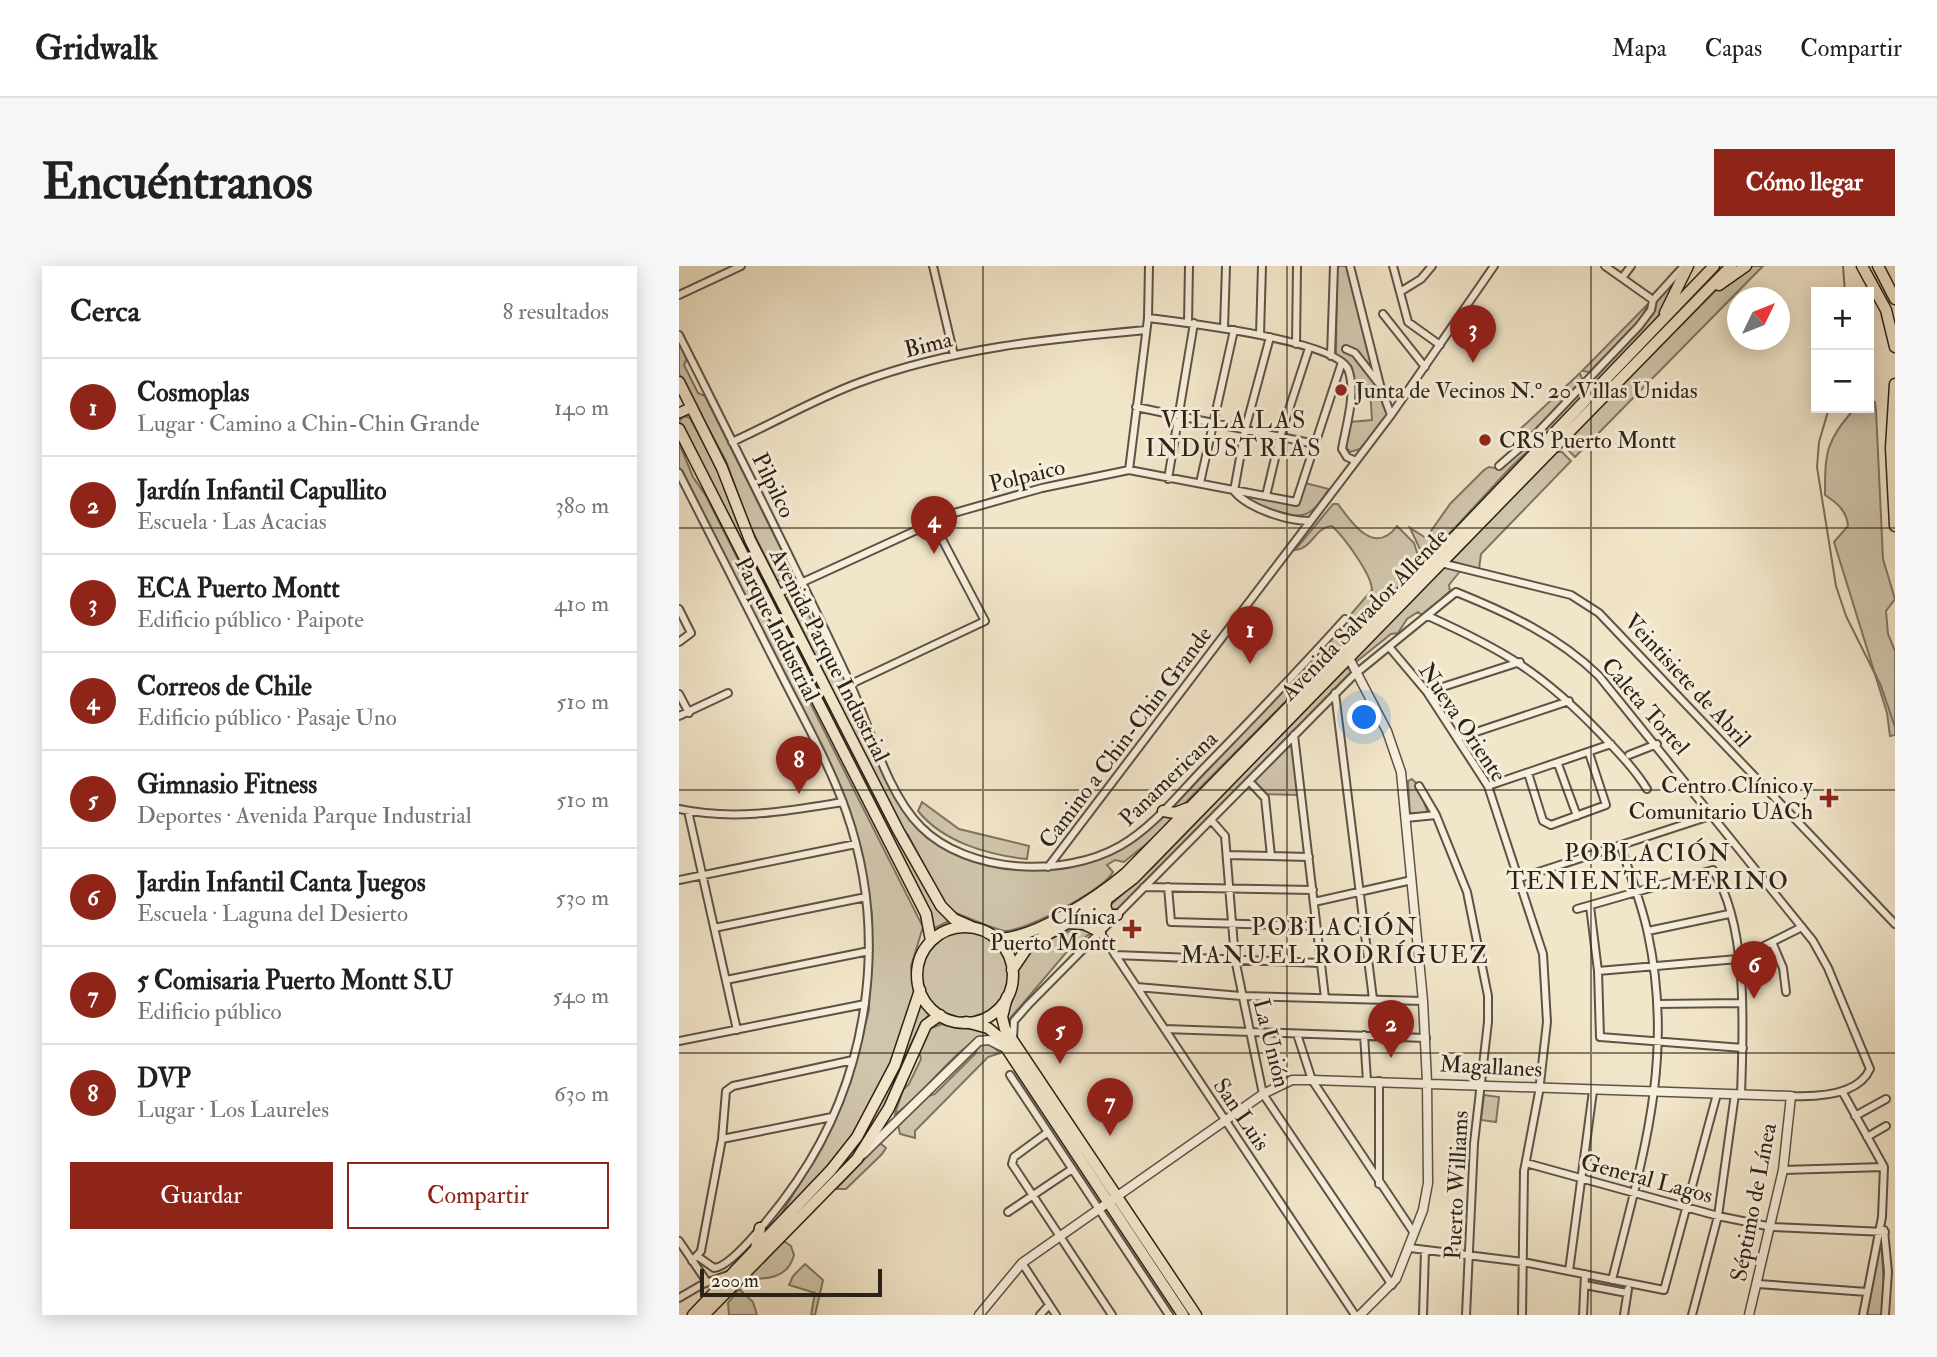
<!DOCTYPE html>
<html lang="es">
<meta charset="utf-8">
<style>
:root{--surface:#fff;--page:#f6f6f6;--text:#202124;--muted:#757577;--line:#e0e0e0;--accent:#8f2418}
body{margin:0;font-family:"IM FELL Double Pica",serif;background:var(--page);color:var(--text)}
.controls{position:absolute;right:21px;top:21px;display:grid;overflow:hidden;border-radius:0px;box-shadow:0 4px 18px #0003}
.controls button{width:63px;height:63px;display:grid;place-items:center;padding:0;border:0;border-bottom:2px solid var(--line);background:var(--surface);color:var(--text);font:35px sans-serif}
.compass{position:absolute;left:1048px;top:21px;width:63px;height:63px;border-radius:50%;background:var(--surface);box-shadow:0 4px 18px #0003;rotate:47deg}
.scale{position:absolute;left:21px;bottom:18px;width:182px;box-sizing:border-box;padding-left:7px;border:4px solid #2b2218;border-top:0;font-size:19px;line-height:24px;white-space:nowrap;color:#2b2218;-webkit-text-stroke:5px #f7efdd;paint-order:stroke}
.you{position:absolute;left:686px;top:452px;width:24px;height:24px;margin:-18px;border:5px solid #fff;border-radius:50%;background:#1a73e8;box-shadow:0 0 0 10px #1a73e833}
.badge{display:grid;place-items:center;width:46px;height:46px;border-radius:50%;background:var(--accent);color:#fff;font-size:23px;font-weight:700}
.pin{position:absolute;translate:-50% -58px;filter:drop-shadow(0 2px 4px #0008)}
.pin::after{content:'';position:absolute;top:37px;width:24px;height:21px;background:inherit;clip-path:polygon(0 0,100% 0,50% 100%)}
.list{margin:0;padding:0;list-style:none}
h2{display:flex;justify-content:space-between;align-items:center;height:91px;margin:0;padding:0 28px;font-size:30px}
h2 small{font-size:23px;font-weight:400;color:var(--muted)}
.list li{display:grid;grid-template-columns:46px 1fr auto;gap:21px;align-items:center;box-sizing:border-box;height:98px;padding:0 28px;border-top:2px solid var(--line)}
.list b{display:block;font-size:26px;white-space:nowrap}
.list p{margin:0;font-size:23px;white-space:nowrap;color:var(--muted)}
.list em{font-size:23px;font-style:normal;color:var(--muted)}
.actions{display:flex;gap:14px;padding:21px 28px}
.actions a{flex:1;padding:16px 0;border:2px solid var(--accent);border-radius:0px;text-align:center;font-size:24px;color:var(--accent)}
.actions .main{background:var(--accent);color:#fff}
.map{position:relative;flex:none;width:1216px;height:1049px;overflow:hidden;border-radius:0px}
header{display:flex;align-items:center;gap:42px;box-sizing:border-box;height:98px;padding:0 35px;background:var(--surface);border-bottom:2px solid var(--line)}
header strong{font-size:33px}
nav{display:flex;gap:38px;margin-inline-start:auto;font-size:24px}
.intro{display:flex;align-items:center;justify-content:space-between;box-sizing:border-box;height:168px;padding:0 42px}
h1{margin:0;font-size:49px}
.button{padding:18px 32px;border-radius:0px;background:var(--accent);color:#fff;font-size:24px;font-weight:700}
main{display:flex;gap:42px;padding:0 42px}
aside{flex:1;background:var(--surface);border-radius:0px;box-shadow:0 4px 18px #0003}
.map>svg:first-child{display:block}
.green{fill:#d0c5ac;stroke:#7e7462;stroke-width:2}
.lines{fill:none;stroke-linecap:round;stroke-linejoin:round}
.stream{stroke:#7a6f5e;stroke-width:2}
.minor-casing{stroke:#5d5344;stroke-width:10}
.tertiary-casing{stroke:#5d5344;stroke-width:11}
.secondary-casing{stroke:#2b2218;stroke-width:12}
.primary-casing{stroke:#2b2218;stroke-width:13}
.trunk-casing{stroke:#2b2218;stroke-width:13}
.minor{stroke:#f7efdd;stroke-width:6}
.tertiary{stroke:#f7efdd;stroke-width:8}
.secondary{stroke:#f7efdd;stroke-width:9}
.primary{stroke:#f2e6ca;stroke-width:10}
.trunk{stroke:#f2e6ca;stroke-width:10}
.grid{fill:none;stroke:#2b2218;stroke-width:2;stroke-opacity:0.55}
.poi-dot{fill:#8f2418;stroke:#f7efdd;stroke-width:2.5}
.labels{text-anchor:middle;stroke-width:6;stroke-linejoin:round;paint-order:stroke}
.street-label{font-size:23px;fill:#2b2218;stroke:#f7efdd}
.poi-label{font-size:23px;fill:#2b2218;stroke:#f7efdd;text-anchor:start}
.neighbourhood-label{font-size:24px;letter-spacing:2px;fill:#2b2218;stroke:#f7efdd}
</style>
<header>
<strong>Gridwalk</strong>
<nav><a>Mapa</a><a>Capas</a><a>Compartir</a></nav>
</header>
<div class="intro"><h1>Encuéntranos</h1><a class="button">Cómo llegar</a></div>
<main>
<aside>
<h2>Cerca<small>8 resultados</small></h2>
<ul class="list">
<li><span class="badge">1</span><div><b>Cosmoplas</b><p>Lugar · Camino a Chin-Chin Grande</p></div><em>140 m</em></li>
<li><span class="badge">2</span><div><b>Jardín Infantil Capullito</b><p>Escuela · Las Acacias</p></div><em>380 m</em></li>
<li><span class="badge">3</span><div><b>ECA Puerto Montt</b><p>Edificio público · Paipote</p></div><em>410 m</em></li>
<li><span class="badge">4</span><div><b>Correos de Chile</b><p>Edificio público · Pasaje Uno</p></div><em>510 m</em></li>
<li><span class="badge">5</span><div><b>Gimnasio Fitness</b><p>Deportes · Avenida Parque Industrial</p></div><em>510 m</em></li>
<li><span class="badge">6</span><div><b>Jardin Infantil Canta Juegos</b><p>Escuela · Laguna del Desierto</p></div><em>530 m</em></li>
<li><span class="badge">7</span><div><b>5 Comisaria Puerto Montt S.U</b><p>Edificio público</p></div><em>540 m</em></li>
<li><span class="badge">8</span><div><b>DVP</b><p>Lugar · Los Laureles</p></div><em>630 m</em></li>
</ul>
<div class="actions"><a class="main">Guardar</a><a>Compartir</a></div>
</aside>
<div class="map">
<svg width="1216" height="1049" viewBox="0 0 1216 1049">
<rect width="100%" height="100%" fill="#f2e6ca"/>
<filter id="stains"><feTurbulence type="fractalNoise" baseFrequency=".00286" numOctaves="4"/><feColorMatrix values="0 0 0 0 .2 0 0 0 0 .09 0 0 0 0 .02 0 0 0 .5 -.17"/></filter>
<radialGradient id="worn" r=".72"><stop offset=".6" stop-color="#630" stop-opacity="0"/><stop offset="1" stop-color="#630" stop-opacity=".3"/></radialGradient>
<!-- green -->
<path class="green" d="M658 0H669L709 148 681 183 671 186 667 181 671 156 693 154 691 124 675 120 672 100 657 88Z
M1073 0H1084L896 191 887 182V175L1036 25Z
M1001 7 984 45 924 113 831 202 746 294 731 262 747 272 771 238 805 204 810 201 822 203 916 111Z
M970 37 962 53 911 106 903 105Z
M0 77 8 92 5 99 19 127 26 130 112 303 113 310 108 316 98 314 70 258 47 195 0 108Z
M901 107 903 113 899 121 843 177 835 169Z
M1190 134 1196 136 1197 144 1204 293 1216 333 1207 345 1209 368 1216 385V469L1211 470 1208 447 1155 276 1169 260C1168 245 1158 237 1146 229 1146 184 1147 176 1176 142H1190Z
M5 150 11 152 39 204 91 321 86 319 0 155Z
M0 177 14 211 27 230 244 661 232 700 235 727 215 792 185 852 158 892 80 974 102 948 143 882 172 815 190 744 193 649 183 588 155 505 0 201Z
M877 186H883L892 195 802 288 800 303 772 295Z
M626 217 650 223C644 231 637 244 627 248 614 254 568 237 560 226L619 237Z
M654 238H659C673 258 696 290 718 260L735 277 742 299 501 542 492 543 621 407 693 324C693 309 665 271 653 260 636 261 633 283 616 284Z
M765 301 782 304 770 319 771 325 744 350 739 346 728 353 719 367 712 368 677 396 676 392Z
M123 325 130 340 127 343 157 408 165 411 222 541C241 570 264 580 296 591 375 618 422 603 484 549H497L482 566 445 596 436 594 428 599 434 606C425 624 348 664 327 665 321 665 275 647 268 642L229 569 220 559 108 332 113 326Z
M86 326 96 330 226 587 258 641 272 654 254 663Z
M668 401 672 406 435 647 428 642 473 602Z
M609 479 614 482 619 529 586 528 574 516Z
M733 513 738 518 749 547H731L729 515Z
M243 536 280 563 350 580 348 593C309 589 264 576 239 545Z
M399 662 412 667 391 682 328 756C326 744 334 736 337 725 338 718 337 710 339 703 345 676 377 671 399 662Z
M242 708a44 44 0 1 1 88 0a44 44 0 1 1-88 0Z
M241 737 250 749C236 760 215 820 206 840 173 906 93 975 40 1029L189 859 209 823Z
M263 758C281 764 298 759 313 771 287 765 242 834 216 848L224 824 230 818 242 793 240 784 250 763Z
M309 776 321 787 309 791 236 865V872L221 868 219 859 247 831 256 828 296 788 300 779Z
M805 829 820 831 817 856 802 854Z
M201 877 207 882 203 888 167 923H157Z
M1202 966 1205 1022 1203 1049H1187Z
M105 975 112 980 115 989C109 1013 86 1014 66 1012Z
M126 998 144 1014 136 1049H132L136 1027 110 1019 114 1010Z
M60 1023 74 1036 78 1049H50L49 1037Z"/>
<g class="lines">
<!-- stream -->
<path class="stream" d="M1164 0 1166 26
M1150 142 1140 176 1138 201 1157 320 1167 350 1202 420 1216 461"/>
<defs>
<path id="minor" d="M254 0 275 89
M671 0 701 119 712 149
M714 0 729 56 761 79
M926 0 974 34
M943 12 952 0
M721 26 742 13 753 0
M0 29 62 0
M704 48 746 101
M469 52C501 56 656 74 669 103 678 126 667 160 663 183L668 191 677 195
M509 57 510 0
M545 62 547 0
M0 69C58 184 116 299 170 415 191 460 207 526 242 561 289 608 385 612 441 580 473 562 498 530 524 503 572 454 620 404 666 353
M581 69 583 0
M591 71 566 164 555 225C570 243 609 255 631 255
M617 78 618 0
M667 83 676 87 701 119
M652 90 655 0
M457 141 636 178
M53 176C95 157 136 133 179 117 272 82 369 73 467 64
M820 200 859 166 960 60 972 44 974 34 1005 0
M450 204 469 52 470 0
M0 207C34 274 68 340 101 406 124 452 150 497 167 545 210 668 191 808 118 915 105 934 55 1001 35 1002L18 990
M489 213 515 57
M521 217 555 64
M587 230 601 171 630 82
M762 297 892 329 920 347 1216 658
M100 327 275 247 363 222 450 204 617 236 663 96
M0 343 12 367 0 376
M749 350C824 384 862 406 920 466 937 484 955 502 968 523
M711 382 748 426 809 520 864 688 868 756 860 826 845 905 843 1049
M172 418 306 355 254 256
M748 426 841 396
M656 427 694 733
M0 428 10 447
M0 450 49 427
M615 469 646 732
M779 472 890 435
M950 489 978 478
M879 498 898 550
M849 507 864 555 872 559 927 539 910 487
M571 516 586 532 592 590
M740 520 757 549
M809 520 932 478
M0 543C56 555 108 545 164 536
M9 545 58 764
M727 552 757 549 788 626 809 730V756L795 877 787 1049
M532 554 546 570 556 693 584 828 713 1019
M548 589 630 591
M369 601 712 149 815 0
M841 612 1034 549
M0 614 177 578
M465 621 634 624
M489 621 492 656 637 660
M635 636 733 614
M911 640 919 705 921 771 1064 782
M898 643 1034 604C1070 662 1064 763 1062 829
M35 662 187 631
M969 665 1050 648
M421 666 676 1049
M1093 676 1104 702 1107 726
M436 689 641 697
M919 705 1059 693 1123 661
M47 714 190 685
M458 721 562 730 744 735
M978 738 1063 737
M486 763 747 772
M618 768 633 814 735 967
M685 769 688 815
M334 772 335 755 349 739 675 409 777 326C829 347 879 370 920 410L1134 675 1149 702 1191 803C1179 830 1137 831 1112 830
M0 775 186 738
M331 809 490 1049
M1163 825 1205 901 1203 951 1184 1049
M1176 850 1207 833
M369 866 335 891 333 898 433 1049
M1188 871 1207 860
M43 873 153 851
M847 897 1039 950 1093 961 1206 966
M1104 904 1205 901
M700 918V815
M329 946 393 903
M1205 964 1209 1006 1206 1049
M0 975 28 1016
M731 982 844 996 985 1024 1038 828
M13 995 22 985 43 873 47 825 54 820 174 794
M343 997 377 1049
M890 1005 914 825
M933 1014C963 893 996 794 969 668 963 638 951 609 942 581
M1079 1018 1188 1026
M906 1019 948 1027
M0 1032 24 1018 49 1009
M361 1049 370 1039
M744 1049 746 985
M904 1049 906 1008
M945 1049 949 1023
M1013 1049 1039 950 1056 828"/>
<path id="tertiary" d="M670 392 708 465 722 506 744 735 748 816 749 917 744 944 717 1013 681 1049
M184 888 300 775 310 774 326 782
M300 1049 343 997 584 828 613 814H633L1112 830 1104 904 1070 1049"/>
<path id="secondary" d="M0 147 13 141"/>
<path id="primary" d="M1183 0 1207 44 1216 81
M1199 0 1216 33
M1216 118 1212 182 1216 260
M328 731 323 751 326 763 517 1049
M287 756 309 762 320 771 504 1049"/>
<path id="trunk" d="M1040 19 1067 0
M986 47 1009 0
M0 116 43 202 71 274 219 564 262 640 275 653 293 661
M0 163 247 648 252 675
M484 545 496 547 509 542
M426 639 429 649H438
M389 657 405 658 421 666
M238 709a48 48 0 1 1 96 0a48 48 0 1 1-96 0Z
M421 666 420 650 427 637
M316 672C352 676 420 630 447 607L746 302 1035 0
M333 704 350 679 420 639 455 612 1052 0
M77 982 81 962
M14 1049 152 904 178 871 216 799 241 724
M25 1049 178 893 210 842 247 759 261 749"/>
</defs>
<!-- minor casing -->
<use href="#minor" class="minor-casing"/>
<!-- tertiary casing -->
<use href="#tertiary" class="tertiary-casing"/>
<!-- secondary casing -->
<use href="#secondary" class="secondary-casing"/>
<!-- primary casing -->
<use href="#primary" class="primary-casing"/>
<!-- trunk casing -->
<use href="#trunk" class="trunk-casing"/>
<!-- minor -->
<use href="#minor" class="minor"/>
<!-- tertiary -->
<use href="#tertiary" class="tertiary"/>
<!-- secondary -->
<use href="#secondary" class="secondary"/>
<!-- primary -->
<use href="#primary" class="primary"/>
<!-- trunk -->
<use href="#trunk" class="trunk"/>
</g>
<!-- grid -->
<path class="grid" d="M304 0V1049M608 0V1049M912 0V1049M0 262H1216M0 524H1216M0 787H1216"/>
<!-- markers -->
<g class="poi-dot">
<circle cx="662" cy="124" r="7"/>
<circle cx="806" cy="174" r="7"/>
<path d="M1146.5 521.5h7v7h7v7h-7v7h-7v-7h-7v-7h7z"/>
<path d="M449.5 652.5h7v7h7v7h-7v7h-7v-7h-7v-7h7z"/>
</g>
<g class="labels">
<!-- street labels -->
<g class="street-label">
<text transform="translate(249 78) rotate(-14)" y="8">Bima</text>
<text transform="translate(348 209) rotate(-14)" y="8">Polpaico</text>
<text transform="translate(95 219) rotate(64)" y="8">Pilpilco</text>
<text transform="translate(685 348) rotate(-46)" y="8">Avenida Salvador Allende</text>
<text transform="translate(99 363) rotate(63)" y="8">Parque Industrial</text>
<text transform="translate(151 389) rotate(63)" y="8">Avenida Parque Industrial</text>
<text transform="translate(1009 414) rotate(47)" y="8">Veintisiete de Abril</text>
<text transform="translate(967 440) rotate(49)" y="8">Caleta Tortel</text>
<text transform="translate(784 456) rotate(56)" y="8">Nueva Oriente</text>
<text transform="translate(446 471) rotate(-53)" y="8">Camino a Chin-Chin Grande</text>
<text transform="translate(489 512) rotate(-44)" y="8">Panamericana</text>
<text transform="translate(593 777) rotate(76)" y="8">La Unión</text>
<text transform="translate(812 800) rotate(3)" y="8">Magallanes</text>
<text transform="translate(563 848) rotate(56)" y="8">San Luis</text>
<text transform="translate(968 912) rotate(15)" y="8">General Lagos</text>
<text transform="translate(777 919) rotate(-87)" y="8">Puerto Williams</text>
<text transform="translate(1074 936) rotate(-79)" y="8">Séptimo de Línea</text>
</g>
<!-- poi labels -->
<g class="poi-label">
<text x="676" y="132">Junta de Vecinos N.º 20 Villas Unidas</text>
<text x="820" y="182">CRS Puerto Montt</text>
<text x="1134" y="527" text-anchor="end">Centro Clínico y<tspan x="1134" dy="26">Comunitario UACh</tspan></text>
<text x="437" y="658" text-anchor="end">Clínica<tspan x="437" dy="26">Puerto Montt</tspan></text>
</g>
<!-- neighbourhood labels -->
<g class="neighbourhood-label">
<text x="555" y="162">VILLA LAS<tspan x="555" dy="28">INDUSTRIAS</tspan></text>
<text x="969" y="595">POBLACIÓN<tspan x="969" dy="28">TENIENTE MERINO</tspan></text>
<text x="656" y="669">POBLACIÓN<tspan x="656" dy="28">MANUEL RODRÍGUEZ</tspan></text>
</g>
</g>
<rect width="100%" height="100%" filter="url(#stains)"/>
<rect width="100%" height="100%" fill="url(#worn)"/>
</svg>
<div class="controls">
<button>+</button>
<button>−</button>
</div>
<svg class="compass" viewBox="-18 -18 36 36"><path d="M0-13l5 13h-10z" fill="#e53935"/><path d="M0 13l5-13h-10z" fill="#757577"/></svg>
<div class="scale">200 m</div>
<div class="you"></div>
<div class="pin badge" style="left:571px;top:398px">1</div>
<div class="pin badge" style="left:712px;top:792px">2</div>
<div class="pin badge" style="left:794px;top:97px">3</div>
<div class="pin badge" style="left:255px;top:288px">4</div>
<div class="pin badge" style="left:381px;top:798px">5</div>
<div class="pin badge" style="left:1075px;top:733px">6</div>
<div class="pin badge" style="left:431px;top:870px">7</div>
<div class="pin badge" style="left:120px;top:528px">8</div>
</div>
</main>
